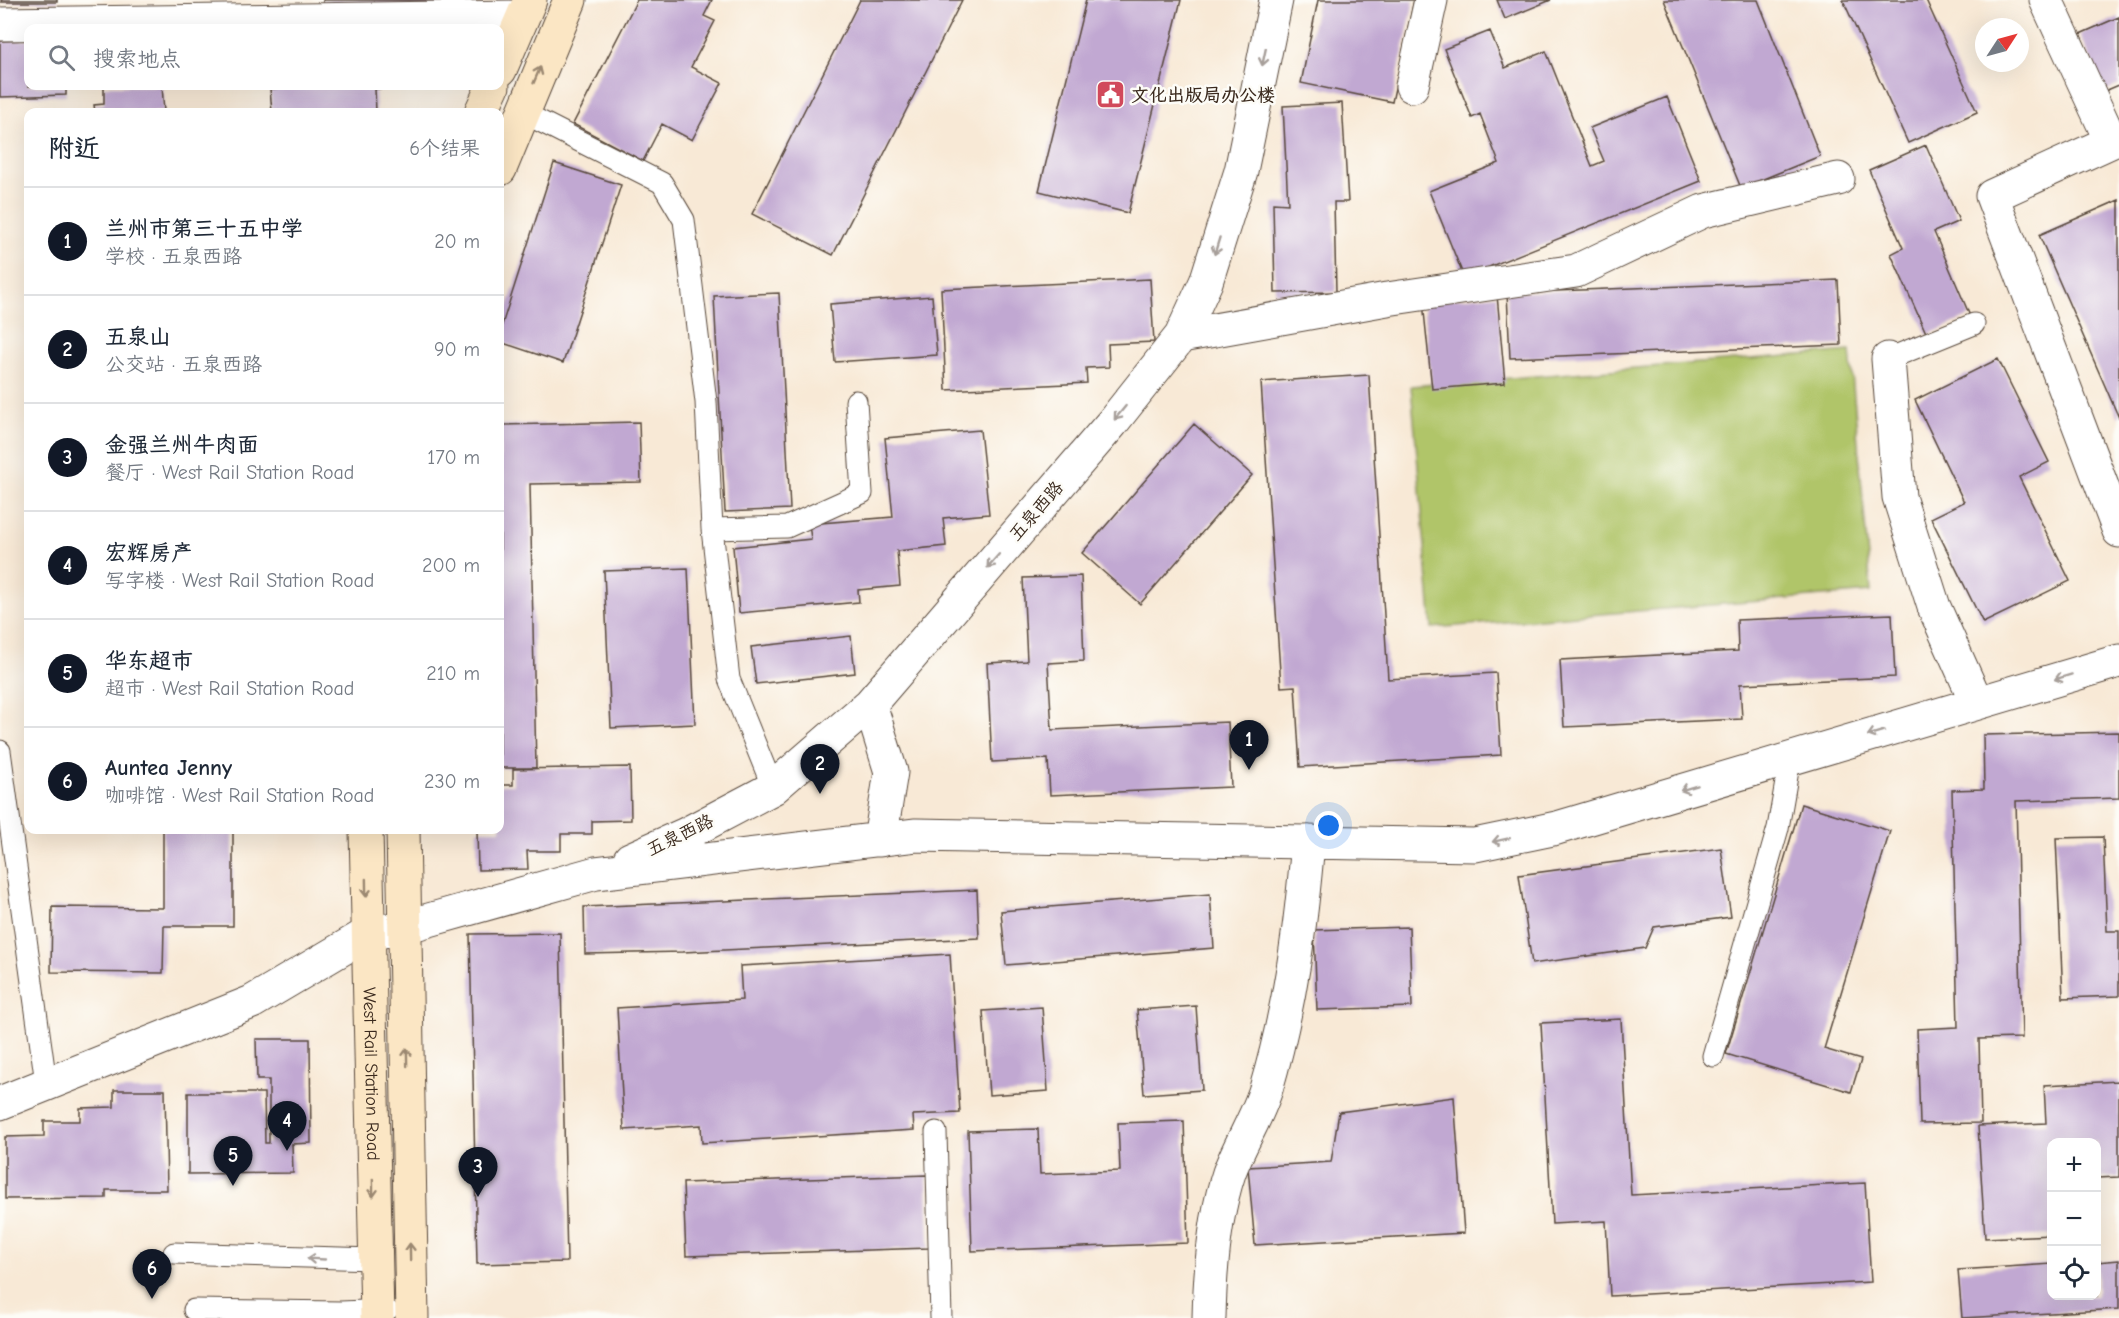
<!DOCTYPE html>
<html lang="zh">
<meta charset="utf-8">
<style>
:root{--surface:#fff;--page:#f2f2f3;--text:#1f2937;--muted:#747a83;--line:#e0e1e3;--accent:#111827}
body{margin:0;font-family:"Comic Neue","LXGW WenKai TC",sans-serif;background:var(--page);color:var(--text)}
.controls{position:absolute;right:18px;bottom:18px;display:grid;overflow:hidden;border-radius:12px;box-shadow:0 6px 24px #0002}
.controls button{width:54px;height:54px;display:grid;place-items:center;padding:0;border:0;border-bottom:2px solid var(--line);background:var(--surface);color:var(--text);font:30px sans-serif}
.compass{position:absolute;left:1975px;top:18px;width:54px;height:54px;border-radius:50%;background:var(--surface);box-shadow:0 6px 24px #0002;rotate:54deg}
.you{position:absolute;left:1329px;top:826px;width:21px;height:21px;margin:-15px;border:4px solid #fff;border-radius:50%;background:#1a73e8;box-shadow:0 0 0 9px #1a73e833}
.badge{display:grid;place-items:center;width:39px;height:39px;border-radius:50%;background:var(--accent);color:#fff;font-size:20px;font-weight:700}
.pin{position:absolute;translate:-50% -50px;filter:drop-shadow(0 2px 3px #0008)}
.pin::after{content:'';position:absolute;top:32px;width:21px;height:18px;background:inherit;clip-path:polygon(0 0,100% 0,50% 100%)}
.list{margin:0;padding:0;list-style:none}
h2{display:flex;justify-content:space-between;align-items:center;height:78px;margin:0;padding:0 24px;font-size:26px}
h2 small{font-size:20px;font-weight:400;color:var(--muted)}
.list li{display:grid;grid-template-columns:39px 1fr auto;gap:18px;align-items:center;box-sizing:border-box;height:108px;padding:0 24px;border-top:2px solid var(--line)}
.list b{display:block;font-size:22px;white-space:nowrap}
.list p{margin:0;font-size:20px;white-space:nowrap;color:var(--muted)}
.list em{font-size:20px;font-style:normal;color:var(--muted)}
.icon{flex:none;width:33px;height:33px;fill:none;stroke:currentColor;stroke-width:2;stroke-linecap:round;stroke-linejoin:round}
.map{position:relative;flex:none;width:2119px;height:1318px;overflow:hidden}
.search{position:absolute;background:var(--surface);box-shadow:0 6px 24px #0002;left:24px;top:24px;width:480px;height:66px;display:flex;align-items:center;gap:15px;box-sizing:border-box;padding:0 21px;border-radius:12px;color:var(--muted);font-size:22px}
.panel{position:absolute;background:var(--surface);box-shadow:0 6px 24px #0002;left:24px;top:108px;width:480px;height:726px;border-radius:12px}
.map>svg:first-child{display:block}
.green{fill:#b0c569;stroke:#767844;stroke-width:1.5}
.building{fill:#c1a8d2}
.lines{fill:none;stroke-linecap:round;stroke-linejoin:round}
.lane-casing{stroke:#57473a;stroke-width:23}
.street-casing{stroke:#57473a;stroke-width:35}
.secondary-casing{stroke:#57473a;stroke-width:35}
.lane{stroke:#fff;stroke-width:21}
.street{stroke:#fff;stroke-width:33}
.secondary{stroke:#fbe6c4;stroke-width:33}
.oneway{stroke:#a79f9a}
.oneway2{stroke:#9b8871}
.labels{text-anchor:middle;stroke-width:5;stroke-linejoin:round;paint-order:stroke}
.poi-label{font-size:18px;font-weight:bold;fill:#3b2a1e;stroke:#fdfcf7;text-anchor:start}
.street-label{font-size:18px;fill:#3b2a1e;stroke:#fdfcf7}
</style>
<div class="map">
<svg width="2119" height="1318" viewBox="0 0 2119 1318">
<rect width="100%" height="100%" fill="#fdfcf7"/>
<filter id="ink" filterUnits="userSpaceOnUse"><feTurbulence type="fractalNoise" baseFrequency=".0167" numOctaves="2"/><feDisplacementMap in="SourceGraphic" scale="12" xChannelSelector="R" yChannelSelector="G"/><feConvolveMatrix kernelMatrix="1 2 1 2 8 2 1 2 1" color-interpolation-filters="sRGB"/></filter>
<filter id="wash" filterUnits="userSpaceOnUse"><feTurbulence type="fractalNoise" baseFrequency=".008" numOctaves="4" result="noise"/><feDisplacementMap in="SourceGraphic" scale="24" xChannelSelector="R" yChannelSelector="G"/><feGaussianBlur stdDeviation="1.35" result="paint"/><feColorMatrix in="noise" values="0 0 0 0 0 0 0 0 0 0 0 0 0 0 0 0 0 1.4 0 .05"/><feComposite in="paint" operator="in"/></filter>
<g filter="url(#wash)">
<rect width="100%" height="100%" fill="#f8e9d6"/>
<!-- green -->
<path class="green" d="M1850 351 1871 592 1432 628 1411 386Z"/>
<g id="blocks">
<!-- building -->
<path class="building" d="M1 0H57V2H1Z
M323 0H470L465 12 323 13Z
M637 0H712L704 16 715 21 691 67 722 83 692 140 662 124 643 161 573 124Z
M860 0H962L833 255 752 214Z
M1086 0H1181L1128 213 1039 191Z
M1318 0H1414L1392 102 1301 83Z
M1497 0H1551L1505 19Z
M1664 0H1758L1820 156 1741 188Z
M1843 0H1926L1977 112 1908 143Z
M2119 17V85L2105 91 2080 34Z
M1490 31 1505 68 1546 51 1592 166 1604 161 1590 128 1667 97 1701 181 1464 277 1429 191 1499 163 1480 114 1472 118 1444 49Z
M28 40V86H66V95L0 97V41Z
M104 86H162L164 112H95L94 105 104 104Z
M305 86H405V87L375 89 376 112H272L270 89Z
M1342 103 1348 202H1334L1336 292 1275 293 1273 203 1288 204 1283 106Z
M1926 145 1959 221 1934 232 1970 316 1927 335 1891 254 1903 248 1869 170Z
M554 163 621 185 563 363 500 342V331Z
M2119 200V418L2039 235Z
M1150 279 1154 342 1108 344 1109 367 1086 368 1087 383 946 390 941 289Z
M1838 280 1841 345 1510 358 1507 293Z
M779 293 790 509 725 512 714 296Z
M1497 295 1505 383 1432 389 1423 302Z
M932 296 937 355 835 362 830 304Z
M1998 359 2049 462 2019 477 2070 581 1983 623 1931 518 1964 502 1915 400Z
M1369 375 1388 679 1496 673 1501 755 1300 767 1295 686 1281 687 1261 382Z
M639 422 641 482 530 484 536 768H500V425Z
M1194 424 1252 475 1140 604 1082 553Z
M980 430 989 514 943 518 946 546 897 551 900 586 858 590 859 602 739 613 733 547 811 539 809 524 893 517 885 438Z
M688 568 695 724 611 728 604 571Z
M1081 576 1084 661 1048 663 1052 730 1228 722 1231 787 1050 795 1048 759 992 762 987 663 1027 661 1023 578Z
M1892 614 1895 677 1740 684 1742 719 1564 727 1560 660 1738 651 1737 620Z
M851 636 855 673 756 684 751 647Z
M2119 732V798L2016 801 2022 1038 1979 1039 1981 1123 1920 1124 1917 1029 1958 1027 1952 790 1984 789 1983 735Z
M630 767 631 820 592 821V834H561V851H527L528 869 478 870 477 830H500V785H513V769Z
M1801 804 1890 831 1824 1049 1861 1060 1851 1092 1726 1054Z
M163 830H233V926H164L163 973 51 972 52 907 163 908Z
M2103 837 2107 931H2119V996L2063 998 2056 838Z
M1721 848 1731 917 1654 927 1645 948 1532 964 1519 875Z
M977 890 979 938 683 952 585 954 584 907Z
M1210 894 1214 948 1006 965 1001 911Z
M1409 927 1412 1007 1317 1010 1314 930Z
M560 933 567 1262 477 1264 470 934Z
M950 954 960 1113 913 1115 914 1130 702 1143 701 1125 624 1130 617 1008 742 1000 740 966Z
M1196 1006 1202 1090 1144 1094 1137 1010Z
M1042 1007 1048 1091 989 1095 983 1011Z
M1621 1019 1631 1195 1865 1183 1871 1282 1610 1296 1606 1221 1552 1224 1541 1023Z
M256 1039H310L311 1143 292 1144 293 1173 188 1174V1093H264L265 1143H269V1080H257Z
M2119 1081V1177L2097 1178 2096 1142H2052V1235L1985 1238 1978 1126 2046 1123 2044 1085Z
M114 1090H165L167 1190H106V1198L5 1199V1137L44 1136V1121H80V1108L114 1107Z
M1454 1097 1464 1233 1255 1245 1248 1167 1331 1162 1339 1112Z
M1184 1121 1188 1243 972 1251 968 1131 1038 1129 1040 1174 1120 1171 1118 1123Z
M927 1175 929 1248 686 1256 683 1183Z
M2119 1260V1309L1962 1318 1958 1270 2052 1264V1296H2097V1262Z"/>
</g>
</g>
<g filter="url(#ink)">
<use href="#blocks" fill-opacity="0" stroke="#57473a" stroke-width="1.5"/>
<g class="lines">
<defs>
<path id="lane" d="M522 112 662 183 684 220 706 402 712 529 729 679 773 788
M1888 359 1974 324
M712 529 787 527 862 493 856 401
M0 751 46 1083
M1713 1056 1778 828 1790 759
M936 1132 941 1318
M174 1253 374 1259
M194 1310 341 1312 387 1310"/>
<path id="street" d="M2046 0 2111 141
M0 24 522 17
M1412 86 1431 0
M2119 138 1992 196 2119 531
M1181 336 1387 299 1576 271 1703 211 1838 179
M1888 359 1899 497 1934 607 1977 703
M870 704 891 772 880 840
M630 859 686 834 773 788 870 704 1112 423 1181 336 1206 282 1241 171 1276 0
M0 1103 252 1002 367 934 404 927 596 873 916 835 1475 845 1557 828 2119 661
M1209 1318C1210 1271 1214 1218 1229 1173 1239 1145 1257 1118 1266 1089 1290 1008 1301 925 1308 842"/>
<g id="secondary">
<path d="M500 70 530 0"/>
<path d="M481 112 493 86"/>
<path d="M500 169 570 0"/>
<path id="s1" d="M366 830 377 1318"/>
<path d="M403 830 412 1318"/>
</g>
</defs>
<!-- lane casing -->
<use href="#lane" class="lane-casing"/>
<!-- street casing -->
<use href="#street" class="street-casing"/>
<!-- secondary casing -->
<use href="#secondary" class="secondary-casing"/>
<!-- lane -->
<use href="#lane" class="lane"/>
<!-- street -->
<use href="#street" class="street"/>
<!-- secondary -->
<use href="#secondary" class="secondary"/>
</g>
<!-- one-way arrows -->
<defs><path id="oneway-shaft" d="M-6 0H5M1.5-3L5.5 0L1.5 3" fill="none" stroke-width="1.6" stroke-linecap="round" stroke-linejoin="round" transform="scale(1.5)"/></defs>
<g class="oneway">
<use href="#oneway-shaft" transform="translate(1264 57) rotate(102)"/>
<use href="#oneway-shaft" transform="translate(1217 246) rotate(107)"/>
<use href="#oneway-shaft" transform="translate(1120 413) rotate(129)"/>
<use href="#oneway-shaft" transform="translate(993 561) rotate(131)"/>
<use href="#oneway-shaft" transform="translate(2063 677) rotate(163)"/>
<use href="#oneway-shaft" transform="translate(1876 733) rotate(163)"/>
<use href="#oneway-shaft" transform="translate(1689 788) rotate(163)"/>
<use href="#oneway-shaft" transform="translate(1501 840) rotate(168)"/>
<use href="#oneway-shaft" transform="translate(316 1259) rotate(-177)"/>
</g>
<g class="oneway2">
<use href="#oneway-shaft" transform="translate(537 75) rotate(-67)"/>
<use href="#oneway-shaft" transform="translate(366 888) rotate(89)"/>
<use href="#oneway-shaft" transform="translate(407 1057) rotate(-91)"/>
<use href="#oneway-shaft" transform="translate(373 1188) rotate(89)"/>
<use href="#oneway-shaft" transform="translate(410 1252) rotate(-91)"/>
</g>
</g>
<!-- icons -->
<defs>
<symbol id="civic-square" viewBox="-11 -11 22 22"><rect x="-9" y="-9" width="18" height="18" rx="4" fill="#d1495b" stroke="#fdfcf7"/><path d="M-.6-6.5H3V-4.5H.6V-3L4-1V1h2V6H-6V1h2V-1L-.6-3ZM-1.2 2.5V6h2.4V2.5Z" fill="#fff"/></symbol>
</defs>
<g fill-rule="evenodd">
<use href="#civic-square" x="1094" y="78" width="33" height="33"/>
</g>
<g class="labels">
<!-- poi labels -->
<g class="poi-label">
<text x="1131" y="101">文化出版局办公楼</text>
</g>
<!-- street labels -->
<g class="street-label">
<text transform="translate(1036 511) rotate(-49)" y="6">五泉西路</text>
<text transform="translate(680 835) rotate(-26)" y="6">五泉西路</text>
<text dy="6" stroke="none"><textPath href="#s1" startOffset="244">West Rail Station Road</textPath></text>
</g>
</g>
</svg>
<div class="controls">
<button>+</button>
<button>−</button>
<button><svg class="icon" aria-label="locate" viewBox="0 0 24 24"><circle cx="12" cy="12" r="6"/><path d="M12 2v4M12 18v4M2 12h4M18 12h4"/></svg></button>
</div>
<svg class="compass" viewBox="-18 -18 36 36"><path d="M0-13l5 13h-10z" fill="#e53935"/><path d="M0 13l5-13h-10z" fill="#747a83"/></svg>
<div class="you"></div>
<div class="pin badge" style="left:1249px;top:770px">1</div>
<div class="pin badge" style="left:820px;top:794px">2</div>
<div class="pin badge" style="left:478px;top:1197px">3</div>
<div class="pin badge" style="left:287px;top:1151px">4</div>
<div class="pin badge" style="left:233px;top:1186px">5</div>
<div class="pin badge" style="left:152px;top:1299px">6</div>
<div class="search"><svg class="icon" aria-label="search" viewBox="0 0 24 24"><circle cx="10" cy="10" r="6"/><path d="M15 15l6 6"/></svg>搜索地点</div>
<section class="panel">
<h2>附近<small>6个结果</small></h2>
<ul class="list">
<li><span class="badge">1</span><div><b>兰州市第三十五中学</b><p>学校 · 五泉西路</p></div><em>20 m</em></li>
<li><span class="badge">2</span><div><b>五泉山</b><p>公交站 · 五泉西路</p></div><em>90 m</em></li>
<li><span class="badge">3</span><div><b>金强兰州牛肉面</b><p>餐厅 · West Rail Station Road</p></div><em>170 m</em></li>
<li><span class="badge">4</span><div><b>宏辉房产</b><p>写字楼 · West Rail Station Road</p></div><em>200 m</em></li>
<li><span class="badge">5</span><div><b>华东超市</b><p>超市 · West Rail Station Road</p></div><em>210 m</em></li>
<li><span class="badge">6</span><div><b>Auntea Jenny</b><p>咖啡馆 · West Rail Station Road</p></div><em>230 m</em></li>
</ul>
</section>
</div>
